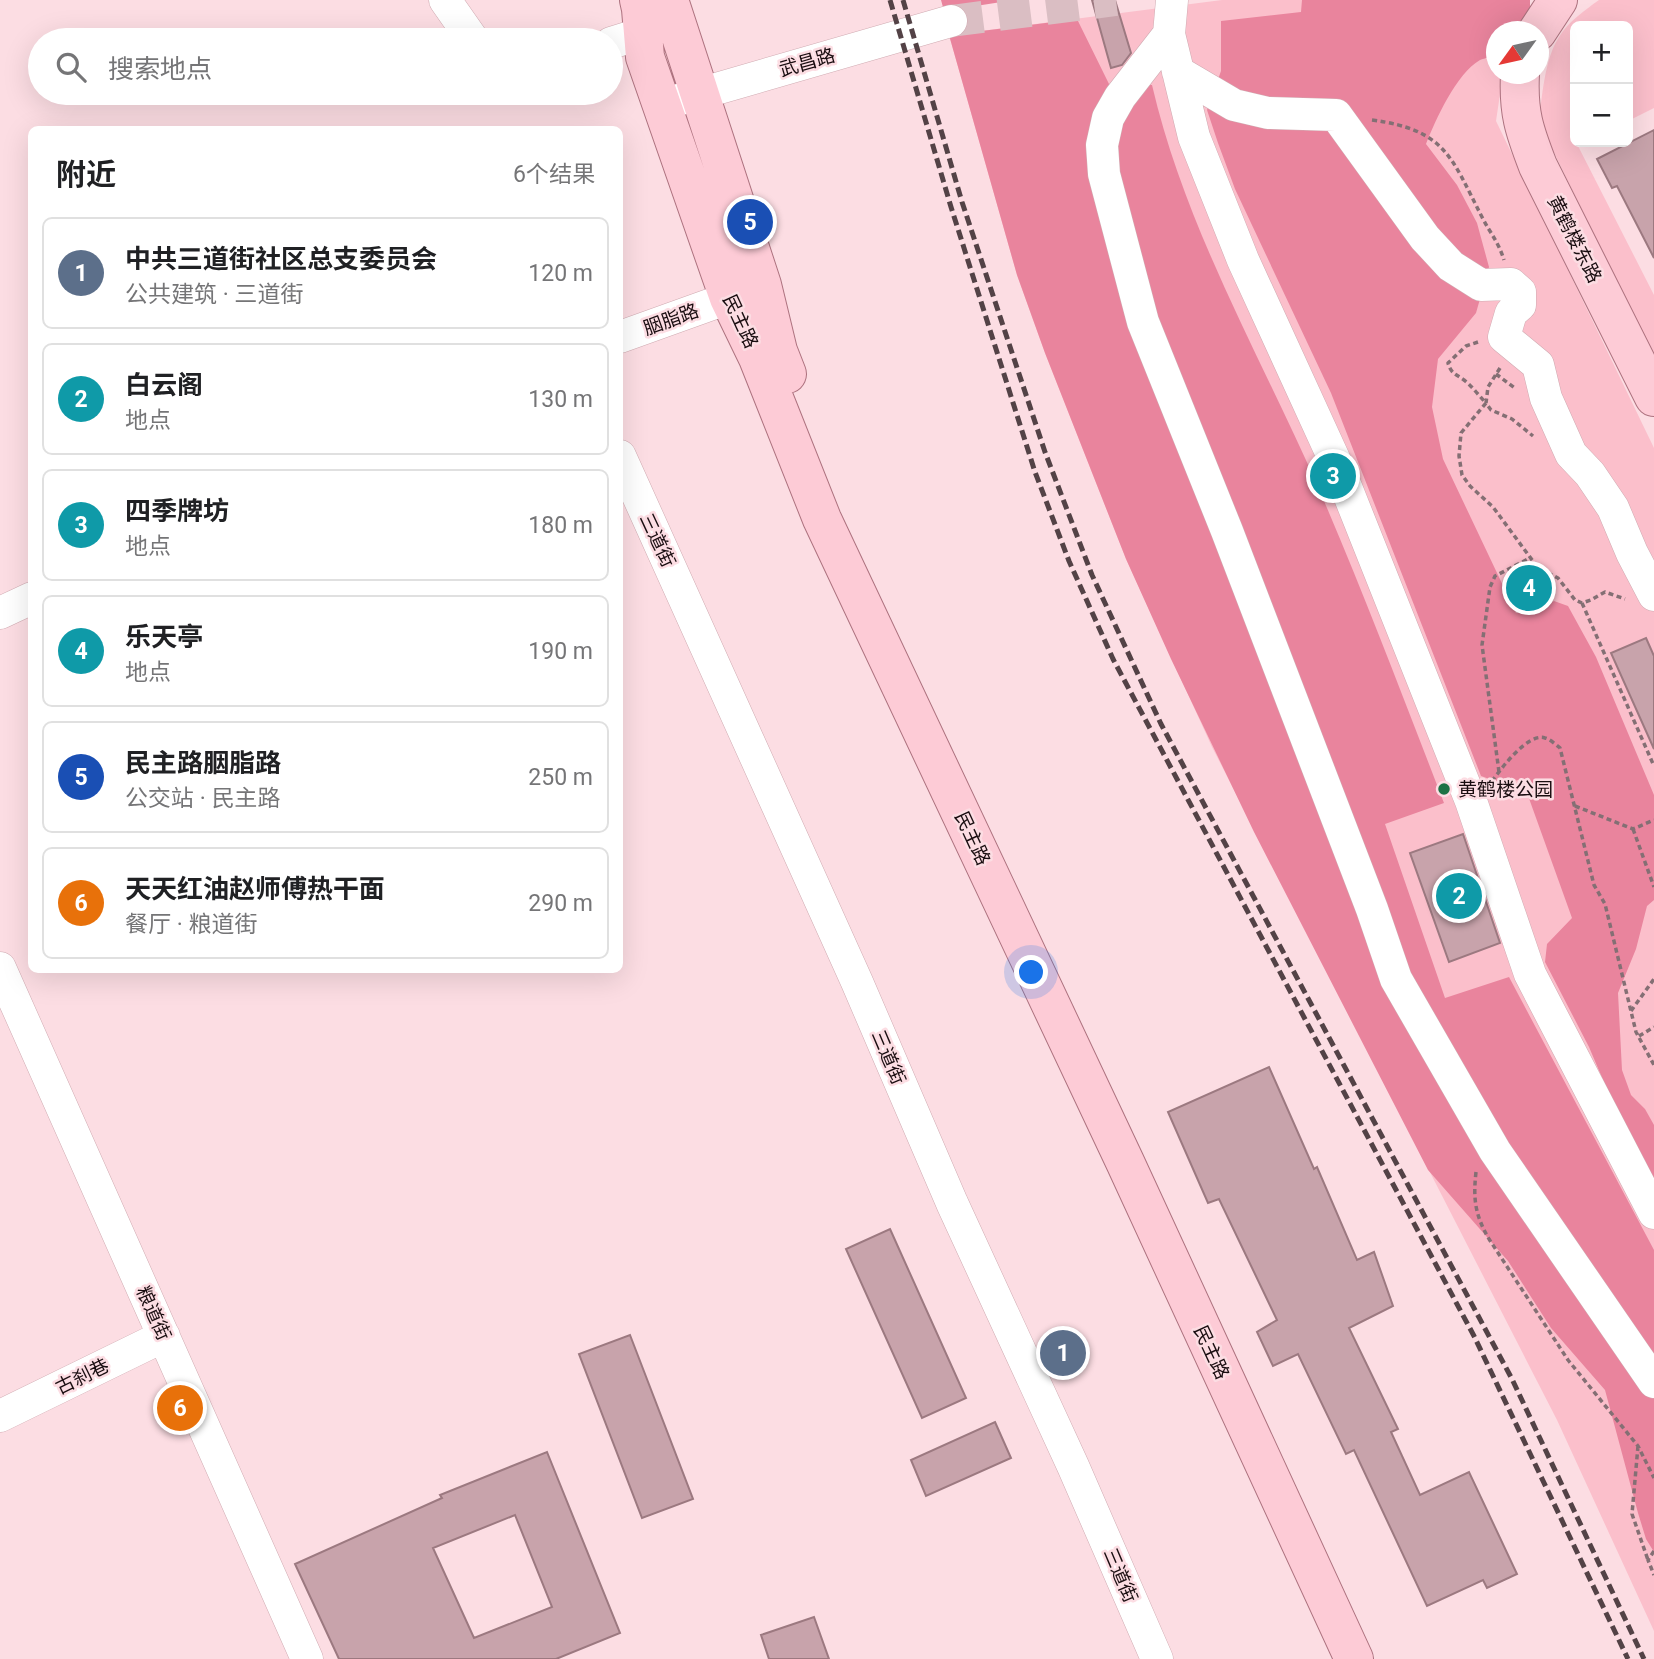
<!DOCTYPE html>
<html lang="zh">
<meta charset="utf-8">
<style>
:root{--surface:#fff;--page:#f2f2f2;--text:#202124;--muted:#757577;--line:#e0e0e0;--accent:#db2777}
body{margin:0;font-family:Roboto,"Noto Sans SC",sans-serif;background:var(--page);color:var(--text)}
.controls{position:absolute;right:21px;top:21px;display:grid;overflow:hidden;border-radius:10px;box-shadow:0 7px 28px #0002}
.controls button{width:63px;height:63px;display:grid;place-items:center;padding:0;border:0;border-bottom:2px solid var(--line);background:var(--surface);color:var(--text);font:35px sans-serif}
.compass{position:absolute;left:1486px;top:21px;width:63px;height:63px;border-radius:50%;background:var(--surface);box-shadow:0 7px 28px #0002;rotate:237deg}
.you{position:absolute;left:1032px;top:973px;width:24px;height:24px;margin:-18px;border:5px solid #fff;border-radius:50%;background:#1a73e8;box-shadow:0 0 0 10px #1a73e833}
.badge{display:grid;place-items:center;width:46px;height:46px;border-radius:50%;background:var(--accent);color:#fff;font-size:23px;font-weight:700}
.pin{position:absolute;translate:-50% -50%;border:4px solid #fff;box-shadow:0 2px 7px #0006}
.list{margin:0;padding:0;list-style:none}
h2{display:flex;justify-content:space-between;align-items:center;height:91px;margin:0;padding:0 28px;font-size:30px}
h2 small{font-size:23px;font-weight:400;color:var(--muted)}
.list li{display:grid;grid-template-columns:46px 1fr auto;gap:21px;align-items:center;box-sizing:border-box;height:112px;margin:0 14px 14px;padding:0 14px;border:2px solid var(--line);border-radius:10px}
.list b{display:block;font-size:26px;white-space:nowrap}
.list p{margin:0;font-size:23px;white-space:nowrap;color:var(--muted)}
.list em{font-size:23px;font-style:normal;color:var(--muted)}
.icon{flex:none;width:38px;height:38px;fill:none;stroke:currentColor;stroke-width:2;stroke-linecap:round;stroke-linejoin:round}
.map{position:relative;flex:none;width:1654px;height:1659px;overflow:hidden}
.search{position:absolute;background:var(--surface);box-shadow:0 7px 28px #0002;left:28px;top:28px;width:595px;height:77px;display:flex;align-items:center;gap:18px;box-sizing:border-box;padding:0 24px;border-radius:38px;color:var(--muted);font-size:26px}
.panel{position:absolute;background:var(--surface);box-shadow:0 7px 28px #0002;left:28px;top:126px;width:595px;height:847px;border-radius:10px}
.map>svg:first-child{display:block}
.green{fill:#fbbfcb}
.forest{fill:#e9849d}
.building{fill:#c8a3ab;stroke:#9c7980;stroke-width:2;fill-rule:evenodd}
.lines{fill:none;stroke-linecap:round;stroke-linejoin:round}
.minor-tunnel{stroke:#dabec3;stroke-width:32;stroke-dasharray:32 16;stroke-linecap:butt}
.minor-casing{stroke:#d0abb2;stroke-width:33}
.major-casing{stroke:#ad727f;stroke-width:40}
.path{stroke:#846f74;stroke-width:3.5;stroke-dasharray:5 3.5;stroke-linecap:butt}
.minor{stroke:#fff;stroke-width:32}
.major{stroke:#fdcbd6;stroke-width:38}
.rail{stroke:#534246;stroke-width:5;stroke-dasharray:10 5;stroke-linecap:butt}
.poi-dot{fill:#1c7244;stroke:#fcdde3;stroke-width:2.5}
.labels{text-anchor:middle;stroke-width:5;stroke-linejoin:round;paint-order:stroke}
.street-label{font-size:19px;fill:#190d10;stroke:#fcdde3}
.poi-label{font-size:19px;fill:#190d10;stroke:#fcdde3;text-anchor:start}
</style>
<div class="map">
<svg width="1654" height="1659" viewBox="0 0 1654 1659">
<rect width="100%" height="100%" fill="#fcdde3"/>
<!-- green -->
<path class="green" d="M1222 0H1530V7L1517 31 1496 32V74H1503L1496 121 1654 448V1631L1557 1420 1212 747 1126 559 1045 353 1017 275 949 35Z
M1599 0H1654V108L1628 121V26H1575V142H1585L1578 146 1654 295V361L1539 121C1542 96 1545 58 1559 37 1568 22 1585 10 1599 0Z"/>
<!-- forest -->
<path class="forest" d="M941 0H1014L944 11Z
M1302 0H1530V7L1517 31 1496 32V55C1492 57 1485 58 1480 60 1456 74 1436 119 1426 144L1457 185 1477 223 1489 267 1476 313 1438 359 1432 407 1443 459 1516 613 1534 611 1554 601 1568 606 1596 657 1654 795V900L1647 906 1636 949 1618 993 1622 1070 1631 1095 1645 1109 1654 1125V1181L1620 1120 1589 1047 1545 962 1547 944 1572 918 1522 779 1503 784 1481 776 1331 393 1235 189 1218 143 1207 110 1221 71V21L1301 12Z
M1077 19 1109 84 1152 85C1185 227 1260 355 1318 487 1363 591 1403 697 1444 803L1385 824 1445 998 1509 977 1654 1250V1552L1646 1539 1638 1513 1605 1390 1551 1328 1508 1261 1428 1170 1254 832 1171 659 1126 559 1045 353 1017 275 949 35Z"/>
<!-- building -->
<path class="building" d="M1092 0H1115L1131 53 1122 65 1111 68Z
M1654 130V258L1617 186 1612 188 1597 159Z
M1516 588a13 13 0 1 1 26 0a13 13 0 1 1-26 0Z
M1646 638 1654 656V749L1611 653Z
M1463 834 1500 943 1449 962 1410 853Z
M1269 1067 1314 1169 1317 1167 1357 1260 1374 1252 1393 1306 1349 1328 1398 1429 1391 1432 1420 1495 1469 1472 1517 1574 1487 1588 1483 1580 1427 1606 1354 1450 1346 1454 1298 1354 1273 1366 1257 1332 1277 1320 1219 1199 1208 1203 1168 1112Z
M890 1229 966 1398 922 1418 846 1249Z
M630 1335 693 1499 642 1518 579 1354Z
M995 1422 1011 1458 926 1496 911 1460Z
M547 1452 620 1633 556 1659H339L295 1564 442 1498 440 1495ZM515 1515 552 1607 474 1638 433 1548Z
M814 1617 829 1659H769L761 1635Z"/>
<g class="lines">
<!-- minor-tunnel -->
<path class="minor-tunnel" d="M951 21 1116 0"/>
<defs>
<path id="minor" d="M445 0 473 40
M1172 0 1169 34 1120 97 1108 118 1102 145 1104 174 1143 322 1227 531 1372 909 1396 979 1495 1151 1654 1382
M1169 34 1194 137 1243 260 1340 472 1471 801 1530 974 1654 1213
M611 43 643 33
M1178 72 1234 105 1268 113 1336 115 1425 238 1451 266 1481 285 1511 284 1520 292V305L1511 313 1504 337 1538 365 1546 398 1571 454 1590 474 1613 508 1632 553 1654 595
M678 100 951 21
M620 337 751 290
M620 456 857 982 952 1203 1073 1466 1157 1659
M0 613 32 598
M0 968 307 1659
M0 1416 164 1336"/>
<path id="major" d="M639 0 641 9 645 57 729 298 758 358 822 519 1125 1162 1354 1659
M669 0 762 285 778 351 787 374
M1537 32 1558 0
M1520 74C1518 112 1524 130 1538 166L1654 397"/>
</defs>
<!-- minor casing -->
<use href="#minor" class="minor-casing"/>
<!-- major casing -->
<use href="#major" class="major-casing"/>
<!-- path -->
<path class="path" d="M1372 120C1446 130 1451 157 1482 217 1490 233 1498 241 1504 260
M1478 342 1466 346 1448 363C1451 374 1456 374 1464 380 1472 386 1479 396 1486 403L1461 433 1459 456 1462 475 1470 486 1493 507 1538 568 1558 578 1575 600 1582 603 1591 600 1605 592 1625 599
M1500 368 1488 387 1486 403 1491 410 1512 419 1533 436
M1496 374 1516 389
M1582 603 1654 766
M1499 772 1482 645 1490 587 1495 576 1530 558
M1492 781C1501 769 1528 732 1545 738 1550 739 1556 745 1560 748L1594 885 1605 904 1636 1032 1654 1065
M1575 806 1633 829 1654 820
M1633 829 1654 887
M1631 1011 1654 979
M1639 1036 1654 1027
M1476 1172C1473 1199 1475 1215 1489 1239L1568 1360 1638 1446 1654 1478
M1638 1446 1632 1514 1648 1560
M1654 1551 1648 1560 1654 1575"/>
<!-- minor -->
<use href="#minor" class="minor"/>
<!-- major -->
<use href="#major" class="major"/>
<!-- rail -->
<path class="rail" d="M890 0 951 207 1035 472 1069 561 1113 659 1474 1336 1628 1659
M903 0 962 202 1045 452 1092 575 1161 724 1512 1379 1644 1659"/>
</g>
<!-- markers -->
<circle class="poi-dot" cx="1444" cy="789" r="7"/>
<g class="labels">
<!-- street labels -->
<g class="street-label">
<text transform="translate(807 62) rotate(-16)" y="7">武昌路</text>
<text transform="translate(1575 239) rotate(63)" y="7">黄鹤楼东路</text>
<text transform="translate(671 319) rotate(-20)" y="7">胭脂路</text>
<text transform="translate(741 321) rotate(65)" y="7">民主路</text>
<text transform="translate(658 540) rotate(65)" y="7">三道街</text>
<text transform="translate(973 838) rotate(65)" y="7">民主路</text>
<text transform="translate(889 1057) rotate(67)" y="7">三道街</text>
<text transform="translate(154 1313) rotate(66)" y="7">粮道街</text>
<text transform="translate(1212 1352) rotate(65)" y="7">民主路</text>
<text transform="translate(82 1376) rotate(-26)" y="7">古刹巷</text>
<text transform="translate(1121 1575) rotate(67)" y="7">三道街</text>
</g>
<!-- poi labels -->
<g class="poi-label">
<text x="1458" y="796">黄鹤楼公园</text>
</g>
</g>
</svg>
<div class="controls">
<button>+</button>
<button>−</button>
</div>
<svg class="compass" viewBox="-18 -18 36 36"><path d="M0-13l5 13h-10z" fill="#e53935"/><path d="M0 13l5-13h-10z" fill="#757577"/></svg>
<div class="you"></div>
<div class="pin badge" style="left:1063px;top:1353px;background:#5c6f8a">1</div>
<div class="pin badge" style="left:1459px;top:896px;background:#0f9aa8">2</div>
<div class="pin badge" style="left:1333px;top:476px;background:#0f9aa8">3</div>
<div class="pin badge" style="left:1529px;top:588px;background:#0f9aa8">4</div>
<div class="pin badge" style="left:750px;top:222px;background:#1a4fb4">5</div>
<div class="pin badge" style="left:180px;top:1408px;background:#e8710a">6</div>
<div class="search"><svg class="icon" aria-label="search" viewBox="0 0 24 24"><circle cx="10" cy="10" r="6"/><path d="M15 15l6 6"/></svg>搜索地点</div>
<section class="panel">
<h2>附近<small>6个结果</small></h2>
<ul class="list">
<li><span class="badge" style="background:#5c6f8a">1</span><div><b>中共三道街社区总支委员会</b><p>公共建筑 · 三道街</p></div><em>120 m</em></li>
<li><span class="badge" style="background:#0f9aa8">2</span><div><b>白云阁</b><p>地点</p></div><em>130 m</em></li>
<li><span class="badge" style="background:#0f9aa8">3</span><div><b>四季牌坊</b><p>地点</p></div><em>180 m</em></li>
<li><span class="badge" style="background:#0f9aa8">4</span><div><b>乐天亭</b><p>地点</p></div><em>190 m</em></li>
<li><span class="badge" style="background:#1a4fb4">5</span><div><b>民主路胭脂路</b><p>公交站 · 民主路</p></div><em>250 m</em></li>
<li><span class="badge" style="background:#e8710a">6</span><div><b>天天红油赵师傅热干面</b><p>餐厅 · 粮道街</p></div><em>290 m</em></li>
</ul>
</section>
</div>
